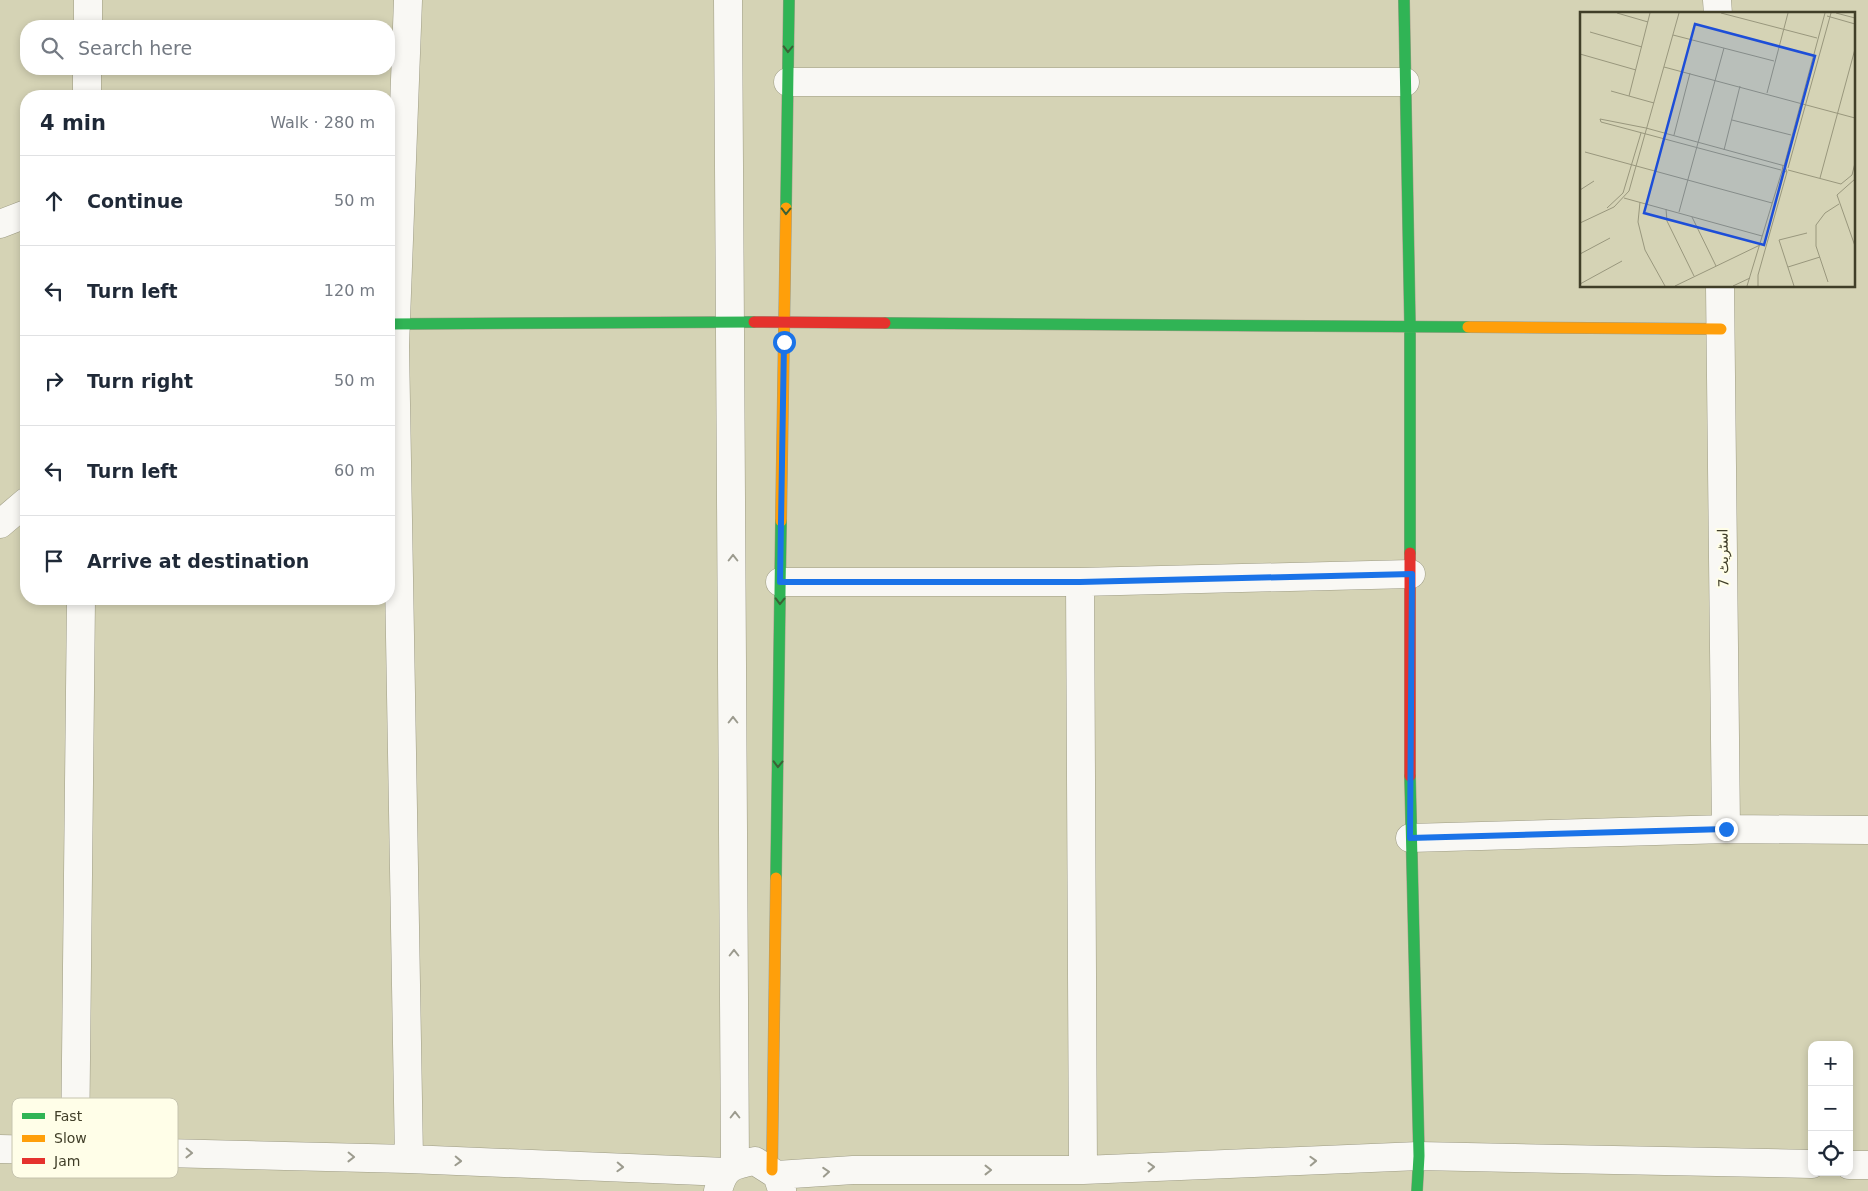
<!DOCTYPE html>
<meta charset="utf-8">
<style>
:root{--surface:#fff;--page:#f2f2f3;--text:#1f2937;--muted:#747a83;--line:#e0e1e3}
body{margin:0;font-family:"DejaVu Sans","Noto Sans Arabic",sans-serif;background:var(--page);color:var(--text)}
.controls{position:absolute;right:15px;bottom:15px;display:grid;overflow:hidden;border-radius:10px;box-shadow:0 2px 8px #0003}
.controls button{width:45px;height:45px;display:grid;place-items:center;padding:0;border:0;border-bottom:1px solid var(--line);background:var(--surface);color:var(--text);font:25px sans-serif}
.stop{position:absolute;width:15px;height:15px;margin:-11px;border:4px solid #1a73e8;border-radius:50%;background:#fff}
.stop.end{background:#1a73e8;border-color:#fff;box-shadow:0 1px 5px #0008}
.list{margin:0;padding:0;list-style:none}
h2{display:flex;justify-content:space-between;align-items:center;height:65px;margin:0;padding:0 20px;font-size:21px}
h2 small{font-size:16px;font-weight:400;color:var(--muted)}
.list li{display:grid;grid-template-columns:32px 1fr auto;gap:15px;align-items:center;box-sizing:border-box;height:90px;padding:0 20px;border-top:1px solid var(--line)}
.list b{display:block;font-size:19px;white-space:nowrap}
.list em{font-size:16px;font-style:normal;color:var(--muted)}
.icon{flex:none;width:28px;height:28px;fill:none;stroke:currentColor;stroke-width:2;stroke-linecap:round;stroke-linejoin:round}
.map{position:relative;flex:none;width:1868px;height:1191px;overflow:hidden}
.search{position:absolute;background:var(--surface);box-shadow:0 2px 8px #0003;left:20px;top:20px;width:375px;height:55px;display:flex;align-items:center;gap:12px;box-sizing:border-box;padding:0 18px;border-radius:20px;color:var(--muted);font-size:19px}
.panel{position:absolute;background:var(--surface);box-shadow:0 2px 8px #0003;left:20px;top:90px;width:375px;height:515px;border-radius:20px}
.map>svg:first-child{display:block}
.lines{fill:none;stroke-linecap:round;stroke-linejoin:round}
.street-casing{stroke:#9d9b84;stroke-width:29}
.fast-casing{stroke:#9d9b84;stroke-width:12}
.slow-casing{stroke:#9d9b84;stroke-width:12}
.jam-casing{stroke:#9d9b84;stroke-width:12}
.street{stroke:#f9f8f4;stroke-width:28}
.fast{stroke:#30b455;stroke-width:11}
.slow{stroke:#ff9f0a;stroke-width:11}
.jam{stroke:#e5322d;stroke-width:11}
.oneway{stroke:#3b6136}
.oneway2{stroke:#9c9b8e}
.route{stroke:#1a73e8;stroke-width:6}
.labels{text-anchor:middle;stroke-width:4;stroke-linejoin:round;paint-order:stroke}
.street-label{font-size:14px;fill:#403e28;stroke:#fffee8}
.inset-road{fill:none;stroke:#99977d;stroke-width:1}
.view{fill:#1d4ed8;fill-opacity:0.15;stroke:#1d4ed8;stroke-width:2.5}
.inset-edge{fill:none;stroke:#403e28;stroke-width:2.5}
.key{fill:#fffee8;stroke:#c6c4ae;stroke-width:1}
.key-label{font-size:14px;fill:#403e28}
</style>
<div class="map">
<svg width="1868" height="1191" viewBox="0 0 1868 1191">
<rect width="100%" height="100%" fill="#d5d3b5"/>
<g class="lines">
<defs>
<path id="street" d="M408 0 395 346 409 1159
M728 0 735 1164
M1717 0 1718 14
M88 26V0
M788 82H1405
M87 96V69
M0 224 26 214
M1720 286 1726 829
M0 524 26 502
M780 582H1080L1411 574
M1080 582 1083 1170
M1410 838 1726 829 1868 830
M0 1149 409 1159 726 1172
M75 1151 81 599
M1849 1165H1868
M777 1175 853 1170H1083L1419 1156 1812 1164
M718 1191C724 1167 732 1165 755 1161L777 1175 782 1190"/>
<path id="fast" d="M1404 0 1410 327V553
M786 208 789 0
M885 323 1468 327
M389 324 754 322
M1410 776 1419 1156 1417 1191
M776 878 781 521"/>
<path id="slow" d="M1468 327 1721 329
M781 521 786 208
M772 1170 776 878"/>
<path id="jam" d="M754 322 885 323
M1410 553V776"/>
</defs>
<!-- street casing -->
<use href="#street" class="street-casing"/>
<!-- fast casing -->
<use href="#fast" class="fast-casing"/>
<!-- slow casing -->
<use href="#slow" class="slow-casing"/>
<!-- jam casing -->
<use href="#jam" class="jam-casing"/>
<!-- street -->
<use href="#street" class="street"/>
<!-- fast -->
<use href="#fast" class="fast"/>
<!-- slow -->
<use href="#slow" class="slow"/>
<!-- jam -->
<use href="#jam" class="jam"/>
</g>
<!-- one-way arrows -->
<defs><path id="oneway-chevron" d="M-2-3.5L2.5 0L-2 3.5" fill="none" stroke-width="1.6" stroke-linecap="round" stroke-linejoin="round" transform="scale(1.25)"/></defs>
<g class="oneway">
<use href="#oneway-chevron" transform="translate(788 49) rotate(91)"/>
<use href="#oneway-chevron" transform="translate(786 211) rotate(91)"/>
<use href="#oneway-chevron" transform="translate(780 601) rotate(91)"/>
<use href="#oneway-chevron" transform="translate(778 764) rotate(91)"/>
</g>
<g class="oneway2">
<use href="#oneway-chevron" transform="translate(733 558) rotate(-90)"/>
<use href="#oneway-chevron" transform="translate(733 720) rotate(-90)"/>
<use href="#oneway-chevron" transform="translate(734 953) rotate(-90)"/>
<use href="#oneway-chevron" transform="translate(735 1115) rotate(-90)"/>
<use href="#oneway-chevron" transform="translate(189 1153) rotate(1)"/>
<use href="#oneway-chevron" transform="translate(351 1157) rotate(1)"/>
<use href="#oneway-chevron" transform="translate(458 1161) rotate(2)"/>
<use href="#oneway-chevron" transform="translate(1313 1161) rotate(-2)"/>
<use href="#oneway-chevron" transform="translate(620 1167) rotate(2)"/>
<use href="#oneway-chevron" transform="translate(1151 1167) rotate(-2)"/>
<use href="#oneway-chevron" transform="translate(988 1170)"/>
<use href="#oneway-chevron" transform="translate(826 1172) rotate(-4)"/>
</g>
<g class="lines">
<!-- route -->
<path class="route" d="M784 342 780 582H1080L1412 574 1410 838 1726 829"/>
</g>
<g class="labels">
<!-- street labels -->
<g class="street-label">
<text transform="translate(1723 558) rotate(-91)" y="5">اسٹریٹ 7</text>
</g>
</g>
<!-- overview -->
<g transform="translate(1580 12)">
<rect width="275" height="275" fill="#d5d3b5"/>
<path class="inset-road" d="M37 1 68 10M141 1 237 26M256 1 275 6M247 4 275 12M10 20 62 35M93 23 194 49M0 42 56 58M84 55 275 106M31 79 74 91M187 81 208 1M49 84 70 1M152 108 211 123M94 123 110 61M144 138 160 74M5 140 192 191M204 154 245 1M208 156 251 1M201 158 21 110 20 107 66 116 205 154 207 160 202 159 203 154M208 158 261 172 272 163 275 151M240 166 275 37M275 167 257 183 275 234M0 178 14 169M44 186 182 224M60 190 58 210 65 238 85 274M27 196 43 181 61 121M86 197 87 209 114 264M99 200 144 36M112 205 136 254M0 211 34 195 49 179 99 1M0 242 30 226M208 255 240 245M248 270 236 234V213L245 201 259 192M0 272 42 249M95 274 180 233M153 274 170 266M167 274 202 159M178 274V263L207 160M214 274 199 228 227 221"/>
<path class="view" d="M115 12 235 44 184 233 64 201Z"/>
<rect width="275" height="275" class="inset-edge"/>
</g>
<!-- legend -->
<rect x="12" y="1098" width="166" height="80" rx="8" class="key"/>
<rect x="22" y="1113" width="23" height="6" fill="#30b455"/>
<rect x="22" y="1135" width="23" height="7" fill="#ff9f0a"/>
<rect x="22" y="1158" width="23" height="6" fill="#e5322d"/>
<g class="key-label">
<text x="54" y="1121">Fast</text>
<text x="54" y="1143">Slow</text>
<text x="54" y="1166">Jam</text>
</g>
</svg>
<div class="controls">
<button>+</button>
<button>−</button>
<button><svg class="icon" aria-label="locate" viewBox="0 0 24 24"><circle cx="12" cy="12" r="6"/><path d="M12 2v4M12 18v4M2 12h4M18 12h4"/></svg></button>
</div>
<div class="stop" style="left:784px;top:342px"></div>
<div class="stop end" style="left:1726px;top:829px"></div>
<div class="search"><svg class="icon" aria-label="search" viewBox="0 0 24 24"><circle cx="10" cy="10" r="6"/><path d="M15 15l6 6"/></svg>Search here</div>
<section class="panel">
<h2>4 min<small>Walk · 280 m</small></h2>
<ul class="list">
<li><svg class="icon" aria-label="ahead" viewBox="0 0 24 24"><path d="M12 20V5M6 11l6-6 6 6"/></svg><div><b>Continue</b></div><em>50 m</em></li>
<li><svg class="icon" aria-label="left" viewBox="0 0 24 24"><path d="M17 20v-9H6M10 6l-5 5 5 5"/></svg><div><b>Turn left</b></div><em>120 m</em></li>
<li><svg class="icon" aria-label="right" viewBox="0 0 24 24"><path d="M7 20v-9h11M14 6l5 5-5 5"/></svg><div><b>Turn right</b></div><em>50 m</em></li>
<li><svg class="icon" aria-label="left" viewBox="0 0 24 24"><path d="M17 20v-9H6M10 6l-5 5 5 5"/></svg><div><b>Turn left</b></div><em>60 m</em></li>
<li><svg class="icon" aria-label="arrive" viewBox="0 0 24 24"><path d="M6 21V4h12l-3 4 3 4H6"/></svg><div><b>Arrive at destination</b></div></li>
</ul>
</section>
</div>
